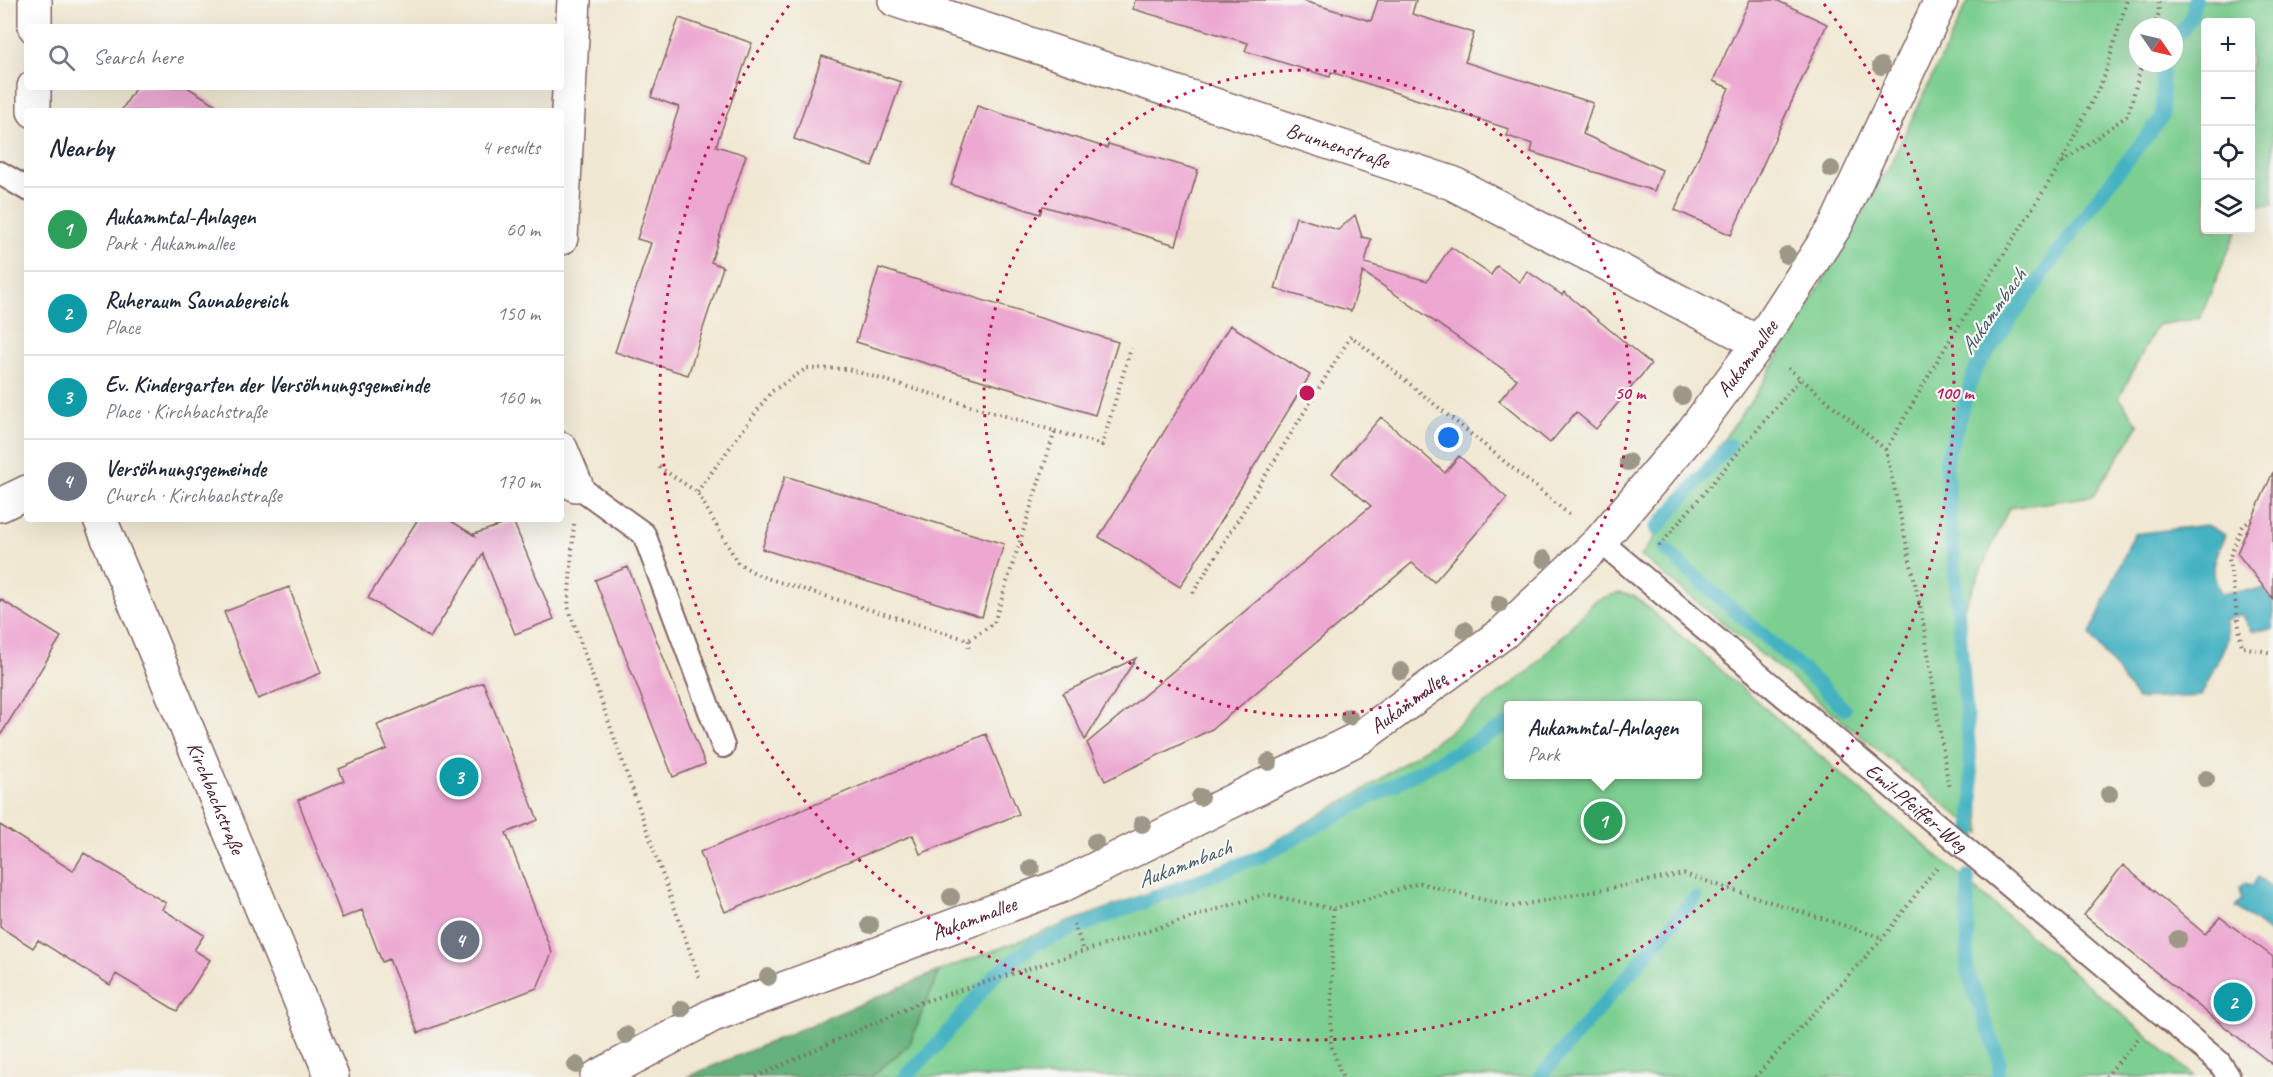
<!DOCTYPE html>
<meta charset="utf-8">
<style>
:root{--surface:#fff;--page:#f2f2f3;--text:#1f2937;--muted:#747a83;--line:#e0e1e3;--accent:#111827}
body{margin:0;font-family:Caveat,sans-serif;background:var(--page);color:var(--text)}
.controls{position:absolute;right:18px;top:18px;display:grid;overflow:hidden;border-radius:6px;box-shadow:0 6px 24px #0002}
.controls button{width:54px;height:54px;display:grid;place-items:center;padding:0;border:0;border-bottom:2px solid var(--line);background:var(--surface);color:var(--text);font:30px sans-serif}
.compass{position:absolute;left:2129px;top:18px;width:54px;height:54px;border-radius:50%;background:var(--surface);box-shadow:0 6px 24px #0002;rotate:124deg}
.you{position:absolute;left:1449px;top:438px;width:21px;height:21px;margin:-15px;border:4px solid #fff;border-radius:50%;background:#1a73e8;box-shadow:0 0 0 9px #1a73e833}
.badge{display:grid;place-items:center;width:39px;height:39px;border-radius:50%;background:var(--accent);color:#fff;font-size:20px;font-weight:700}
.pin{position:absolute;translate:-50% -50%;border:3px solid #fff;box-shadow:0 2px 6px #0006}
.popup{position:absolute;left:1504px;top:701px;width:198px;height:78px;box-sizing:border-box;display:grid;place-content:center;border-radius:6px;background:var(--surface);filter:drop-shadow(0 2px 4px #0005);font-size:20px;white-space:nowrap;color:var(--muted)}
.popup b{font-size:22px;color:var(--text)}
.popup::after{content:'';position:absolute;left:50%;top:100%;margin-left:-12px;border:12px solid transparent;border-top-color:var(--surface)}
.list{margin:0;padding:0;list-style:none}
h2{display:flex;justify-content:space-between;align-items:center;height:78px;margin:0;padding:0 24px;font-size:26px}
h2 small{font-size:20px;font-weight:400;color:var(--muted)}
.list li{display:grid;grid-template-columns:39px 1fr auto;gap:18px;align-items:center;box-sizing:border-box;height:84px;padding:0 24px;border-top:2px solid var(--line)}
.list b{display:block;font-size:22px;white-space:nowrap}
.list p{margin:0;font-size:20px;white-space:nowrap;color:var(--muted)}
.list em{font-size:20px;font-style:normal;color:var(--muted)}
.icon{flex:none;width:33px;height:33px;fill:none;stroke:currentColor;stroke-width:2;stroke-linecap:round;stroke-linejoin:round}
.map{position:relative;flex:none;width:2273px;height:1077px;overflow:hidden}
.search{position:absolute;background:var(--surface);box-shadow:0 6px 24px #0002;left:24px;top:24px;width:540px;height:66px;display:flex;align-items:center;gap:15px;box-sizing:border-box;padding:0 21px;border-radius:6px;color:var(--muted);font-size:22px}
.panel{position:absolute;background:var(--surface);box-shadow:0 6px 24px #0002;left:24px;top:108px;width:540px;height:414px;border-radius:6px}
.map>svg:first-child{display:block}
.green{fill:#7dcf91;stroke:#64775e;stroke-width:1.5;fill-rule:evenodd}
.forest{fill:#66b27b;stroke:#586853;stroke-width:1.5}
.water{fill:#45b2c2;stroke:#486876;stroke-width:1.5}
.lines{fill:none;stroke-linecap:round;stroke-linejoin:round}
.stream{stroke:#45b2c2;stroke-width:14}
.building{fill:#eda8d1}
.lane-casing{stroke:#846565;stroke-width:26}
.street-casing{stroke:#846565;stroke-width:36}
.path{stroke:#846565;stroke-width:4;stroke-dasharray:1.5 4.5;stroke-linecap:butt}
.lane{stroke:#fff;stroke-width:22}
.street{stroke:#fff;stroke-width:33}
.tree{fill:#9d9787}
.ring{fill:none;stroke:#c2185b;stroke-width:3;stroke-dasharray:3 6}
.labels{text-anchor:middle;stroke-width:4.5;stroke-linejoin:round;paint-order:stroke}
.street-label{font-size:21px;fill:#4a1f2b;stroke:#f6f6f2}
.water-label{font-size:22px;font-style:italic;fill:#485a67;stroke:#f6f6f2}
.centre{fill:#c2185b;stroke:#f6f6f2;stroke-width:3}
.ring-label{font-size:18px;text-anchor:middle;font-weight:bold;fill:#c2185b;stroke:#f6f6f2;stroke-width:4.5;stroke-linejoin:round;paint-order:stroke}
</style>
<div class="map">
<svg width="2273" height="1077" viewBox="0 0 2273 1077">
<rect width="100%" height="100%" fill="#f6f6f2"/>
<filter id="ink" filterUnits="userSpaceOnUse"><feTurbulence type="fractalNoise" baseFrequency=".0167" numOctaves="2"/><feDisplacementMap in="SourceGraphic" scale="12" xChannelSelector="R" yChannelSelector="G"/><feConvolveMatrix kernelMatrix="1 2 1 2 8 2 1 2 1" color-interpolation-filters="sRGB"/></filter>
<filter id="wash" filterUnits="userSpaceOnUse"><feTurbulence type="fractalNoise" baseFrequency=".008" numOctaves="4" result="noise"/><feDisplacementMap in="SourceGraphic" scale="24" xChannelSelector="R" yChannelSelector="G"/><feGaussianBlur stdDeviation="1.35" result="paint"/><feColorMatrix in="noise" values="0 0 0 0 0 0 0 0 0 0 0 0 0 0 0 0 0 1.4 0 .05"/><feComposite in="paint" operator="in"/></filter>
<g filter="url(#wash)">
<rect width="100%" height="100%" fill="#f0e8d2"/>
<!-- green -->
<path class="green" d="M1969 0H2273V204L2251 205 2250 22H2206V230H2237L2200 318 2157 325 2119 398 2139 425 2093 496 2009 508 1961 614 1981 834 1641 556 1758 391 1888 169ZM2138 27H2174V63H2138Z
M1619 593 1634 596 2195 1077H870L909 1045 939 971 1252 854 1367 788 1446 734 1529 671 1596 600ZM1508 706H1698V774H1508Z"/>
<!-- forest -->
<path class="forest" d="M939 971 909 1045 870 1077H687Z"/>
<!-- water -->
<path class="water" d="M2207 525 2225 535C2215 559 2208 570 2221 593L2265 589 2273 599V629L2252 631 2242 614 2225 621 2228 639 2201 696 2137 699 2090 634 2134 534Z
M2258 877 2273 888V935L2235 907 2242 899 2240 887 2244 883 2253 885Z"/>
<g class="lines">
<!-- stream -->
<path class="stream" d="M2174 42 2191 18 2195 0
M1656 529 1729 445
M1665 549C1723 605 1788 651 1844 709
M1971 833 1973 797 1946 461 1975 370 2096 200 2162 117V63
M1968 877 1967 970 2000 1062 1998 1077
M905 1077 936 1046 995 975 1033 945 1261 856 1508 724
M1540 1077 1695 898"/>
</g>
<g id="blocks">
<!-- building -->
<path class="building" d="M1135 0H1300L1371 21 1378 0H1416L1412 14 1474 33 1465 62 1593 103 1583 134 1662 170 1654 191 1531 152 1533 144 1507 136 1509 129 1331 72 1330 77 1245 51 1248 43 1133 9Z
M1750 0H1776L1827 24 1731 235 1675 210 1729 88 1713 81Z
M679 18 752 43 716 146 746 155 711 262 723 267 688 375 615 352 651 243 637 239 679 107 651 97Z
M822 56 901 82 872 166 794 139Z
M136 87H187L226 111H121Z
M977 106 1107 148 1108 144 1198 170 1176 245 1043 206 1040 214 951 185Z
M1355 215 1362 237 1371 239 1365 263 1427 281 1451 247 1491 275 1497 266 1520 282 1527 271 1562 295 1564 292 1651 364 1596 429 1576 412 1550 443 1499 401 1517 379 1363 272 1351 311 1275 289 1296 217 1338 230Z
M879 268 1118 342 1095 415 856 342Z
M1230 325 1310 375 1180 587 1099 537Z
M1381 417 1445 473 1459 456 1507 498 1434 582 1412 563 1212 729 1105 781 1087 743 1371 506 1332 473Z
M2273 472V599L2237 553Z
M785 476 1004 544 982 617 762 549Z
M418 519H448L475 536 474 534 513 521 554 619 515 634 483 554 430 638 368 598Z
M628 567 705 764 673 777 595 580Z
M289 587 321 673 258 699 224 612Z
M0 599 61 637 0 736Z
M1136 658 1085 740 1063 693Z
M483 682 538 820 506 833 552 953 537 988 418 1033 389 959 382 962 362 910 342 918 298 800 344 781 339 769 387 749 377 725Z
M986 734 1019 814 920 854 913 835 725 912 700 852Z
M0 825 73 871 84 853 166 903 162 909 204 935 194 950 210 960 177 1011 116 974 110 985 38 940 33 948 0 927Z
M2123 865 2205 934 2220 917 2273 957V1065L2084 915Z"/>
</g>
</g>
<g filter="url(#ink)">
<use href="#blocks" fill-opacity="0" stroke="#846565" stroke-width="1.5"/>
<g class="lines">
<defs>
<g id="lane">
<path d="M0 173 27 189"/>
<path d="M576 485 644 534 723 746"/>
<path id="s1" d="M1600 541 2219 1062 2229 1077"/>
</g>
<g id="street">
<path id="s2" d="M895 0 1452 183 1759 343"/>
<path d="M35 27V0"/>
<path d="M34 111V87"/>
<path d="M561 238 574 0"/>
<path d="M561 449 576 485"/>
<path d="M0 505 27 492"/>
<path id="s3" d="M100 519 332 1077"/>
<path id="s4" d="M597 1077 713 1015 1061 886 1361 737 1503 633 1600 541 1691 434 1759 343 1836 225 1941 0"/>
</g>
</defs>
<!-- lane casing -->
<use href="#lane" class="lane-casing"/>
<!-- street casing -->
<use href="#street" class="street-casing"/>
<!-- path -->
<path class="path" d="M2154 27 2159 13 2158 0
M2063 162 2128 115 2142 63
M1788 368 1886 450 1922 615 1949 789
M1055 431 1102 445 1131 348
M1886 450 1940 356 2061 163 2104 77 2127 0
M659 467 697 492 738 563 760 576 969 640 968 649
M697 492 771 392 807 368 848 369 1055 431 994 623 969 640
M2252 519 2242 527 2229 559 2242 647 2273 653
M574 524 568 607 700 980
M1659 546 1801 378
M1193 593 1351 336 1570 515
M1333 909 1331 1045 1342 1077
M1074 924 1084 951
M756 1077 916 1004 1266 894 1333 909 1420 883 1511 907 1684 874 1883 938
M1755 1077 1883 938 1937 867
M2106 1077 2138 1039"/>
<!-- lane -->
<use href="#lane" class="lane"/>
<!-- street -->
<use href="#street" class="street"/>
</g>
<!-- trees -->
<g class="tree">
<circle cx="1881" cy="66" r="9"/>
<circle cx="1831" cy="169" r="9"/>
<circle cx="1787" cy="255" r="9"/>
<circle cx="1682" cy="396" r="9"/>
<circle cx="1628" cy="462" r="9"/>
<circle cx="1544" cy="559" r="9"/>
<circle cx="1499" cy="604" r="9"/>
<circle cx="1465" cy="630" r="9"/>
<circle cx="1401" cy="671" r="9"/>
<circle cx="1349" cy="717" r="9"/>
<circle cx="1269" cy="762" r="9"/>
<circle cx="2206" cy="779" r="9"/>
<circle cx="2109" cy="794" r="9"/>
<circle cx="1200" cy="797" r="9"/>
<circle cx="1142" cy="824" r="9"/>
<circle cx="1095" cy="842" r="9"/>
<circle cx="1031" cy="868" r="9"/>
<circle cx="951" cy="897" r="9"/>
<circle cx="870" cy="925" r="9"/>
<circle cx="2178" cy="939" r="9"/>
<circle cx="768" cy="977" r="9"/>
<circle cx="682" cy="1009" r="9"/>
<circle cx="626" cy="1035" r="9"/>
<circle cx="576" cy="1065" r="9"/>
</g>
</g>
<!-- distance rings -->
<g class="ring">
<circle cx="1307" cy="393" r="323"/>
<path d="M1824 4A647 647 0 1 1 790 4"/>
</g>
<g class="labels">
<!-- street labels -->
<g class="street-label">
<text dy="7" stroke="none"><textPath href="#s2" startOffset="466">Brunnenstraße</textPath></text>
<text dy="7" stroke="none"><textPath href="#s4" startOffset="1382">Aukammallee</textPath></text>
<text dy="7" stroke="none"><textPath href="#s4" startOffset="896">Aukammallee</textPath></text>
<text dy="7" stroke="none"><textPath href="#s3" startOffset="302">Kirchbachstraße</textPath></text>
<text dy="7" stroke="none"><textPath href="#s1" startOffset="414">Emil-Pfeiffer-Weg</textPath></text>
<text dy="7" stroke="none"><textPath href="#s4" startOffset="410">Aukammallee</textPath></text>
</g>
<!-- water labels -->
<g class="water-label">
<text transform="translate(1992 311) rotate(-55)" y="8">Aukammbach</text>
<text transform="translate(1184 863) rotate(-21)" y="8">Aukammbach</text>
</g>
</g>
<circle cx="1307" cy="393" r="9" class="centre"/>
<g class="ring-label">
<text x="1630" y="399">50 m</text>
<text x="1954" y="399">100 m</text>
</g>
</svg>
<div class="controls">
<button>+</button>
<button>−</button>
<button><svg class="icon" aria-label="locate" viewBox="0 0 24 24"><circle cx="12" cy="12" r="6"/><path d="M12 2v4M12 18v4M2 12h4M18 12h4"/></svg></button>
<button><svg class="icon" aria-label="layers" viewBox="0 0 24 24"><path d="M12 4l9 5-9 5-9-5zM3 14l9 5 9-5"/></svg></button>
</div>
<svg class="compass" viewBox="-18 -18 36 36"><path d="M0-13l5 13h-10z" fill="#e53935"/><path d="M0 13l5-13h-10z" fill="#747a83"/></svg>
<div class="you"></div>
<div class="pin badge" style="left:1603px;top:821px;background:#2e9e5b">1</div>
<div class="popup"><b>Aukammtal-Anlagen</b>Park</div>
<div class="pin badge" style="left:2233px;top:1002px;background:#0f9aa8">2</div>
<div class="pin badge" style="left:459px;top:777px;background:#0f9aa8">3</div>
<div class="pin badge" style="left:460px;top:940px;background:#6b7280">4</div>
<div class="search"><svg class="icon" aria-label="search" viewBox="0 0 24 24"><circle cx="10" cy="10" r="6"/><path d="M15 15l6 6"/></svg>Search here</div>
<section class="panel">
<h2>Nearby<small>4 results</small></h2>
<ul class="list">
<li><span class="badge" style="background:#2e9e5b">1</span><div><b>Aukammtal-Anlagen</b><p>Park · Aukammallee</p></div><em>60 m</em></li>
<li><span class="badge" style="background:#0f9aa8">2</span><div><b>Ruheraum Saunabereich</b><p>Place</p></div><em>150 m</em></li>
<li><span class="badge" style="background:#0f9aa8">3</span><div><b>Ev. Kindergarten der Versöhnungsgemeinde</b><p>Place · Kirchbachstraße</p></div><em>160 m</em></li>
<li><span class="badge" style="background:#6b7280">4</span><div><b>Versöhnungsgemeinde</b><p>Church · Kirchbachstraße</p></div><em>170 m</em></li>
</ul>
</section>
</div>
